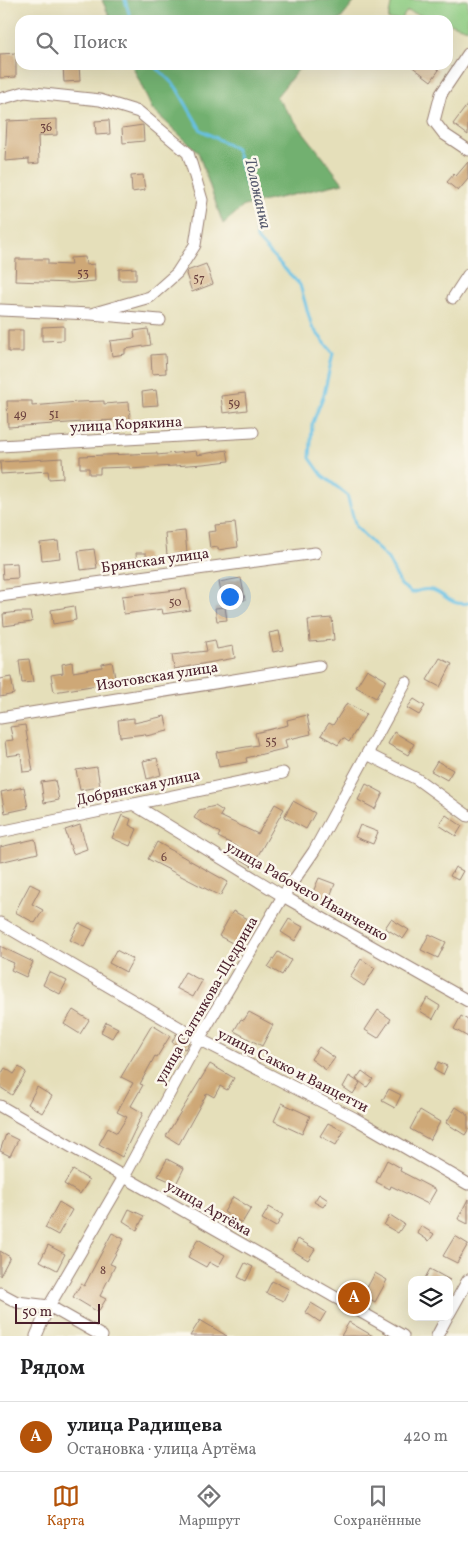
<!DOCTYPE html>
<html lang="ru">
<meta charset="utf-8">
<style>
:root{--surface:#fff;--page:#f6f6f6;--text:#202124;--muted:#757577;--line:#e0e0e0;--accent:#b45309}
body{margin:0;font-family:Vollkorn,serif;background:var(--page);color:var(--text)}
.controls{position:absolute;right:15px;bottom:15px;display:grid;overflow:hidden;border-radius:10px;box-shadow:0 5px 20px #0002}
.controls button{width:45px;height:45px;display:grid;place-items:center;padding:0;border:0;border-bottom:1px solid var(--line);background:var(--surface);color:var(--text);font:25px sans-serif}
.scale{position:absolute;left:15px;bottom:12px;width:85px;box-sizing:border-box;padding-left:5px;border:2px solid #4a1f2b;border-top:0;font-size:14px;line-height:18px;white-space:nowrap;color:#4a1f2b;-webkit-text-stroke:4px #fbf7ec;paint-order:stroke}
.you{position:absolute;left:229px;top:596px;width:18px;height:18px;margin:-12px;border:4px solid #fff;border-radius:50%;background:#1a73e8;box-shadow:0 0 0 8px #1a73e833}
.badge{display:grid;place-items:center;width:32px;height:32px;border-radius:50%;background:var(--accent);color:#fff;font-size:16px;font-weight:700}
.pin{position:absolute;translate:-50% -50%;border:2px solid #fff;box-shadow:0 1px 5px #0006}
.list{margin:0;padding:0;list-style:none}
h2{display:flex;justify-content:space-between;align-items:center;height:65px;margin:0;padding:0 20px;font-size:21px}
h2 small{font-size:16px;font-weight:400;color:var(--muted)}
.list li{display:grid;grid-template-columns:32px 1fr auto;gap:15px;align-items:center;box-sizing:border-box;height:70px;padding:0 20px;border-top:1px solid var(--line)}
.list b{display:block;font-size:19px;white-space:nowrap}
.list p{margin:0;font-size:16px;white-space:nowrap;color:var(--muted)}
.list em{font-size:16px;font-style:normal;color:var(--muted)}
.icon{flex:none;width:28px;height:28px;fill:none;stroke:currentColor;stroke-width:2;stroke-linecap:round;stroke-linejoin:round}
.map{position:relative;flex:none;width:468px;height:1336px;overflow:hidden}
.search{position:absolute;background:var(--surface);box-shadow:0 5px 20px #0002;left:15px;right:15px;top:15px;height:55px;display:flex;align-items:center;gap:12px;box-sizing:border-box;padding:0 18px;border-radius:15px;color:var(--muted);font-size:19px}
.sheet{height:135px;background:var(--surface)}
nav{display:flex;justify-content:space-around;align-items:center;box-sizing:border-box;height:70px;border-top:1px solid var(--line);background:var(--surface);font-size:14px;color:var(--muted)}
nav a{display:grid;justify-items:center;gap:2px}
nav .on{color:var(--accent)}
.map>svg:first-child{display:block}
.green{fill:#8ecc82;stroke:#6c7656}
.forest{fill:#72b070;stroke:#5e684e}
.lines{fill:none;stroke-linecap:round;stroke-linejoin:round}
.stream{stroke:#67c1e5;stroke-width:3}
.building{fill:#cea877}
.minor-casing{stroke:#987f72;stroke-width:13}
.minor{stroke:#fff;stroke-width:11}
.labels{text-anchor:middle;stroke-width:5;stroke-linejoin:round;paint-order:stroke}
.number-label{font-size:12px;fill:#6b413e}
.street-label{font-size:15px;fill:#4a1f2b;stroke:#fbf7ec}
.water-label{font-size:16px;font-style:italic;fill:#54586c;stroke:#fbf7ec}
</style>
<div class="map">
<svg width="468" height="1336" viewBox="0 0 468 1336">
<rect width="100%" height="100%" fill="#fbf7ec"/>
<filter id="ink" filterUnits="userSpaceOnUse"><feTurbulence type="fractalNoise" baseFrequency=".02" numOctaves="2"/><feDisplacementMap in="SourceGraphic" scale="10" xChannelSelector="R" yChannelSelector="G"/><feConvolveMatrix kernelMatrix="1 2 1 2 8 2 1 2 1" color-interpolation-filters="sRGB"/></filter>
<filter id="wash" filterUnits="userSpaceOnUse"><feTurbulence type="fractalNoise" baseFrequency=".0096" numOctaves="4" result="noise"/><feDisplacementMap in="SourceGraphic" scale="20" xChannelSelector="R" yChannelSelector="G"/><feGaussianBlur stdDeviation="1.12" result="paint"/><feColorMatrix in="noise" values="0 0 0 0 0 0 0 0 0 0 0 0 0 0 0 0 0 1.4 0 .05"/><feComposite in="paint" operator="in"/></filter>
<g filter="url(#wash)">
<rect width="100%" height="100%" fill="#e5dfba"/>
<!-- green -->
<path class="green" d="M392 0H468V29L448 23V20H437L407 11 401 20H388Z"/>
<!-- forest -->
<path class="forest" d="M102 0H356L340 20H111Z
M132 65H302L276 97 343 183 244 206 223 224 198 152 152 109Z"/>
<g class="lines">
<!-- stream -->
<path class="stream" d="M125 0 131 20
M154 65 176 87 201 130 236 149 253 206 257 239 300 285 312 327 333 353 324 394 312 425 310 458 322 475 347 495 356 527 388 559 401 585 412 593C443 580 443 608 468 603"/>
</g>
<g id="blocks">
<!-- building -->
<path class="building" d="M16 53V77L0 78V54Z
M63 65H79L80 81 64 82Z
M410 65H433L439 70 431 81Z
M468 104V135L453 124Z
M57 119V135L38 136 39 163 29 164V159L5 161 7 121Z
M109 120 110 134 96 135 95 121Z
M143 125 144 141 123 143 122 128Z
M468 162V179L458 191 447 182 454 174 456 176Z
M143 175 145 190 132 192 131 176Z
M85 257 86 265 94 264 95 281 72 283 15 281 16 259H48V264L71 265 70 258Z
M206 264 213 284 192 292 186 274 187 271Z
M136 268V280H119V269Z
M64 326V340L42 341V327Z
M148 329 151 345 125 349V354L112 356 110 341 135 338 134 331Z
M8 330H23V352H8Z
M165 354 166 373 152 374 151 355Z
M156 390 158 405 143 406 142 392Z
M245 393 247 410 223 413 221 396Z
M7 401H32V406L78 402 104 401V404L129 402 130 419 8 427Z
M227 450 229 461 203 464 130 469V467L100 468V474H89V468H80V456L157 453V455L196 451 197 455Z
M62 458 63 478 49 479 48 471 1 474 0 462Z
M235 523 238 547 218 550V547L210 548 208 532 216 531 215 525Z
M185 531 187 553 167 555 165 533Z
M58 541 60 558 42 560 40 543Z
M94 549 97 568 81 570 78 551Z
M136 553H146L147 565H137Z
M17 563 18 578 3 579 2 564Z
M241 578 245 600 223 603 219 582Z
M186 589 190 610 163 614 162 609 124 614 122 596Z
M74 606 76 620 53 624 51 610Z
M225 607 227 620 217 621 215 608Z
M18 612H30L32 622 4 626 3 614Z
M332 618 334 640 310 642 308 620Z
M279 631 283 650 273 652 269 633Z
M215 640 217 649 233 646 235 658 174 669 172 655 207 651 205 642Z
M440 658 452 664 440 687 427 680Z
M29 659 33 682 22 683 19 660Z
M72 662 73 672 102 667V664L112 662 116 682 54 692 51 675 63 673 62 664Z
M367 669 386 680 376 698 356 687Z
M11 677 14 694 0 697V679Z
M414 699 425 706 419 715 407 708Z
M347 703 366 714 349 742 343 738 338 745 321 735 329 723 333 725Z
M307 715 311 734 285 740 287 748 246 758 247 762 219 767 216 752 258 745 255 733 288 725 287 720Z
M165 716 168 731 146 736 145 734 120 737 118 720 134 718V723Z
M25 725 33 771 23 772 21 754 7 756 5 741 13 740 10 727Z
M394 732 414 744 408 755 388 744Z
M157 758 161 775 147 779 143 761Z
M437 761 453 770 447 780 431 771Z
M97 767 100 787 80 790 76 770Z
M55 780 59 800 44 803 41 782Z
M366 784 383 793 375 809 358 800Z
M24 787 28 808 5 813 1 792Z
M293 801 315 813 306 829 284 817Z
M275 804 284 809 252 866 235 856 240 848 218 837 220 833 194 818 199 810 215 806 223 811 220 816 258 834Z
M122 815 131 819 129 825 137 829 130 846 112 838Z
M446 815 462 826 456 836 439 825Z
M80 825 87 849 73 854 65 830Z
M360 825 378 832 373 844 355 837Z
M35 839 38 853 0 862V847Z
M157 842 228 882 220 896 148 859Z
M455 867 463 871 458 880 450 876Z
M319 878 335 884 328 901 312 894Z
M30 884 40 889 32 904 43 910 35 923 15 912Z
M233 911 250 920 236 945 219 936Z
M289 919 303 927 295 941 281 932Z
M391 919 409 930 403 939 385 928Z
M79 923 93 930 84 947 70 940Z
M429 934 446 942 438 958 421 950Z
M0 946 33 962 26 977 11 970 14 963 0 957Z
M116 950 133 959 126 972 109 963Z
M278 952 291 960 282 975 268 967Z
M361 959 375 968 364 986 350 977Z
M49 972 67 981 60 994 43 985Z
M185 972 202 981 193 997 176 988Z
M427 998 440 1006 433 1019 420 1011Z
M73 1010 89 1020 80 1034 64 1024Z
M378 1010 391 1019 378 1038 365 1030Z
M249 1012 273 1025 262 1046 234 1031 241 1019 244 1020Z
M461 1016 468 1020V1037L454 1029Z
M106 1022 118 1028 112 1038 101 1032Z
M152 1025 170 1036 157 1057 155 1056 140 1084 143 1085 131 1106 143 1113 122 1157 99 1144 108 1128 117 1133 127 1117 117 1112 133 1083 121 1077Z
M176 1034 189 1042 185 1049 172 1042Z
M319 1047 335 1058 326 1070 311 1059Z
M438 1062 447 1066 443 1075 434 1070Z
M210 1064 234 1078 227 1090 220 1086 214 1097 207 1093 179 1144 166 1136Z
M19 1067 26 1072 12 1095 0 1087V1076L5 1068 14 1074Z
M362 1071 373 1079 367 1087 356 1079Z
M349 1076 360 1083 353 1094 343 1087Z
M37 1087 52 1096 42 1113 28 1104Z
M389 1089 401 1095 395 1108 382 1101Z
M282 1103 310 1116 302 1134 274 1121Z
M456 1107 468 1115V1130L465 1135 446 1123Z
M420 1110 440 1122 430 1140 410 1129Z
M328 1123 344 1131 336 1145 320 1136Z
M6 1134 18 1140 10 1156 0 1151Z
M167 1159 184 1168 176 1184 158 1176Z
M387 1160 401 1168 400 1171 436 1190 428 1204 391 1186 390 1189 376 1182Z
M73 1170 89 1180 80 1194 64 1184Z
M319 1194 328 1200 323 1207 314 1202Z
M233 1197 251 1208 242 1223 224 1212Z
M468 1199V1224L458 1219Z
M59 1202 72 1210 58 1235 45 1228Z
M269 1207 283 1215 276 1227 262 1219Z
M129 1209 144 1216 137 1230 123 1221Z
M390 1215 404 1224 398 1233 384 1225Z
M421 1226 434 1234 429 1241 417 1233Z
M112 1233 124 1239 110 1264 115 1266 100 1296 106 1299 98 1312 73 1297 81 1284 84 1286Z
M455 1236 468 1244 457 1263 443 1256Z
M198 1239 225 1255 218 1267 209 1262 206 1267 188 1257Z
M298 1239 315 1249 308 1260 292 1250Z
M48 1245 65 1254 57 1270 40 1261Z
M0 1251 10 1257 0 1276Z
M245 1263 253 1267 246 1281 238 1277Z
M430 1269 450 1280H424Z
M375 1273 387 1280 375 1302 363 1295Z
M272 1281 289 1289 283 1301 266 1293Z
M311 1303 326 1312 320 1322 305 1312Z
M200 1320 227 1336H190Z
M349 1322 373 1336H341Z"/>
</g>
</g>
<g filter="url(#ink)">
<use href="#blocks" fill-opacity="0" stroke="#987f72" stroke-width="1"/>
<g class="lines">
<defs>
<path id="minor" d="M468 54 441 94 434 121 444 134 468 150
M0 99 25 92 100 100 139 112 188 153 202 200 195 245 177 273 150 297 91 314
M453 298 468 275
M0 310 91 314 160 320
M0 446 253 432
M0 596 315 553
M0 718 319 666
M367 754 417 779 468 816
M133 804 283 896 468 1001
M0 832 283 773
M0 923 199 1039 354 1118 468 1184
M0 1106 403 1336
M0 1293 17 1302 49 1306 102 1336
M449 1314 468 1280
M36 1336 49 1306 124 1177 199 1039 283 896 314 851 406 682
M437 1336 447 1317"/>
</defs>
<!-- minor casing -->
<use href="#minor" class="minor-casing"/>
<!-- minor -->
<use href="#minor" class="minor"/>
</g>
</g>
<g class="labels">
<!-- number labels -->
<g class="number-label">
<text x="46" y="131">36</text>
<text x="83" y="277">53</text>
<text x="199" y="282">57</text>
<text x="234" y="407">59</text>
<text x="20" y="418">49</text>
<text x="54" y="418">51</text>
<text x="175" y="606">50</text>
<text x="271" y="745">55</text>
<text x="164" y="861">6</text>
<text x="103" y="1274">8</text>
</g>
<!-- street labels -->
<g class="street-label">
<text transform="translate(126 424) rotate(-3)" y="5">улица Корякина</text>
<text transform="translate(155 560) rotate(-8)" y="5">Брянская улица</text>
<text transform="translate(157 676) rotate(-9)" y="5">Изотовская улица</text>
<text transform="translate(138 787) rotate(-12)" y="5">Добрянская улица</text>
<text transform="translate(307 891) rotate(30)" y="5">улица Рабочего Иванченко</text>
<text transform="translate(206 1000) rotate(-60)" y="5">улица Салтыкова-Щедрина</text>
<text transform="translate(293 1070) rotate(27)" y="5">улица Сакко и Ванцетти</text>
<text transform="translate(209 1208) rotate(30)" y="5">улица Артёма</text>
</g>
<!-- water labels -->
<g class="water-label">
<text transform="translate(259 193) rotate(77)" y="6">Толожанка</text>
</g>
</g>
</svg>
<div class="controls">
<button><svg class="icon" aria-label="layers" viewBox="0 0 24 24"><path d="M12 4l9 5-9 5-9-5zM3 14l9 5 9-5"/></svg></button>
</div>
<div class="scale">50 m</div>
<div class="you"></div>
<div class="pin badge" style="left:354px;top:1298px">A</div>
<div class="search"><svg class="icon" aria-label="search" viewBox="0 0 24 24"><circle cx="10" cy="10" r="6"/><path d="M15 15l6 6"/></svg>Поиск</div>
</div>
<section class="sheet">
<h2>Рядом<small></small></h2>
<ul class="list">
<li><span class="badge">A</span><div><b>улица Радищева</b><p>Остановка · улица Артёма</p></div><em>420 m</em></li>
</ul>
</section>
<nav>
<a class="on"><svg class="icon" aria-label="map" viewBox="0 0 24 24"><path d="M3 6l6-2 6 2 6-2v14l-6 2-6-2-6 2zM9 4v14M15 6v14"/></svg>Карта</a>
<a><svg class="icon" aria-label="directions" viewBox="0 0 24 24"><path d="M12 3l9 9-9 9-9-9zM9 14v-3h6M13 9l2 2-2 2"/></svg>Маршрут</a>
<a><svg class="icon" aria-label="saved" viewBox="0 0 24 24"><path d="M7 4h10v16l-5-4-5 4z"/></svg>Сохранённые</a>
</nav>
